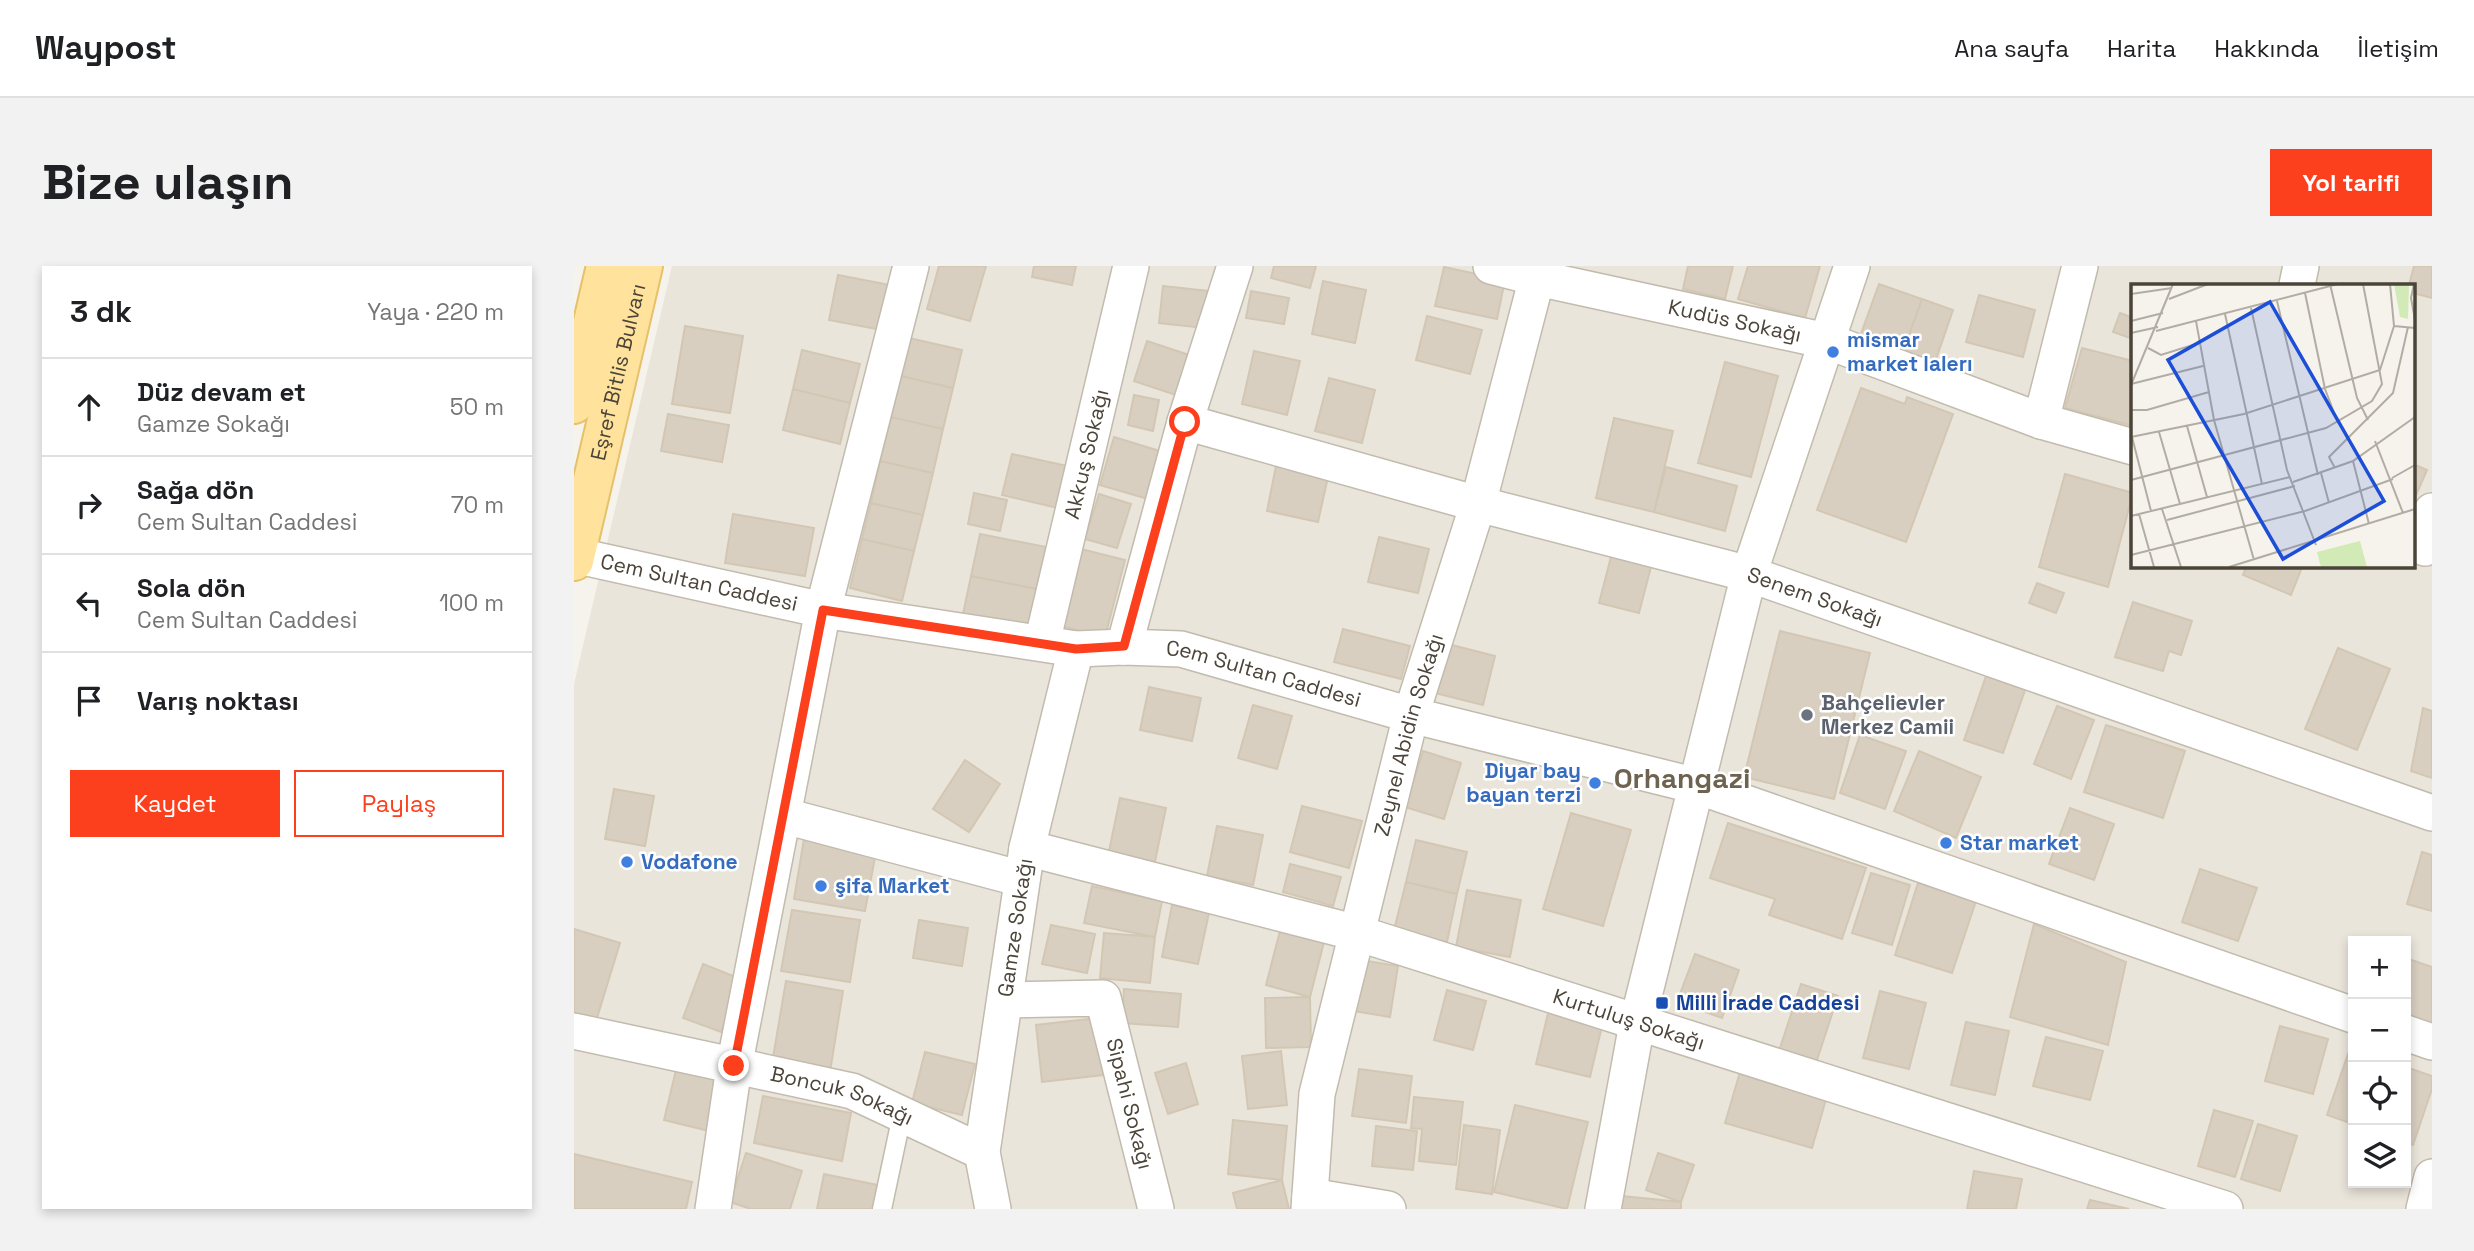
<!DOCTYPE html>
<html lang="tr">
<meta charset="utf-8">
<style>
:root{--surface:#fff;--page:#f2f2f2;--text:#202124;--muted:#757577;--line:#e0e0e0;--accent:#fc3f1d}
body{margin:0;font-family:"Space Grotesk",sans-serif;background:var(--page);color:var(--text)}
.controls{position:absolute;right:21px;bottom:21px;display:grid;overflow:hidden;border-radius:0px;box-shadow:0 4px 10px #0003}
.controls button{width:63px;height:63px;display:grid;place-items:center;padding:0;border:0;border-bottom:2px solid var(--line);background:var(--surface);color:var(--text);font:35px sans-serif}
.stop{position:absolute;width:21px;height:21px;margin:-16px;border:5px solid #fc3f1d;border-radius:50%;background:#fff}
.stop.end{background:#fc3f1d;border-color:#fff;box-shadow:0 2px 7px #0008}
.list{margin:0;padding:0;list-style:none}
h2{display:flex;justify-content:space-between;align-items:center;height:91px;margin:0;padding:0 28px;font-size:30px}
h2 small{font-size:23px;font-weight:400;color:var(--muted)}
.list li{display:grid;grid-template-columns:46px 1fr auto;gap:21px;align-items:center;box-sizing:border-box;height:98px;padding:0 28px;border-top:2px solid var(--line)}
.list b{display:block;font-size:26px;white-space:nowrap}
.list p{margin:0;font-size:23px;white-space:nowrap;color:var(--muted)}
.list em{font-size:23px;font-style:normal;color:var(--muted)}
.actions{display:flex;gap:14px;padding:21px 28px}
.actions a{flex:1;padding:16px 0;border:2px solid var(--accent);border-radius:0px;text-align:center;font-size:24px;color:var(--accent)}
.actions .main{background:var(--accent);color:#fff}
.icon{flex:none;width:38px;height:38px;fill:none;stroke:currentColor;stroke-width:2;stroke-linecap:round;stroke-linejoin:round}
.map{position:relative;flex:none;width:1858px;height:943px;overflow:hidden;border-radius:0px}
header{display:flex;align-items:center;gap:42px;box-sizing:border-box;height:98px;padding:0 35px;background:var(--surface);border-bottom:2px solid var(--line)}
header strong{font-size:33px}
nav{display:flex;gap:38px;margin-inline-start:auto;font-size:24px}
.intro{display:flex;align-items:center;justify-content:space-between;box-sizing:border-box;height:168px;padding:0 42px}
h1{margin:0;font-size:49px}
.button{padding:18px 32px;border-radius:0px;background:var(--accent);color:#fff;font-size:24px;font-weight:700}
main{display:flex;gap:42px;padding:0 42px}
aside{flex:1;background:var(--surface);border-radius:0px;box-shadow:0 4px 10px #0003}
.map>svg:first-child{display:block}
.residential{fill:#eae5da;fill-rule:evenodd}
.building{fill:#d8cfc1;stroke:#d3c7b4;stroke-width:2}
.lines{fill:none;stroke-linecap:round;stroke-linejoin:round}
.lane-casing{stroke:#c2bbae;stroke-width:21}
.street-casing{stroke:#c2bbae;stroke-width:38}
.primary-casing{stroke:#e6c16a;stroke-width:42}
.lane{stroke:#fff;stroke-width:18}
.street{stroke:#fff;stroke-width:35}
.primary{stroke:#ffe39c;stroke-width:38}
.route{stroke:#fc3f1d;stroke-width:9}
.shop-dot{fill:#3f7fe0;stroke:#fff;stroke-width:2.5}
.worship-dot{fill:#6b7280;stroke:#fff;stroke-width:2.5}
.transit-dot{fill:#1a4fb4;stroke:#fff;stroke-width:2.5}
.labels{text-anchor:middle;stroke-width:5;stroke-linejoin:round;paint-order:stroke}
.street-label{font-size:21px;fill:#4b4439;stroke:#fff}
.shop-label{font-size:21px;font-weight:bold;fill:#366cbe;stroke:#fff;text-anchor:start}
.worship-label{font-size:21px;font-weight:bold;fill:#5b616d;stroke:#fff;text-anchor:start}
.transit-label{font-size:21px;font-weight:bold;fill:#164399;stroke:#fff;text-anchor:start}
.district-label{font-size:28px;font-weight:bold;fill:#6e6250;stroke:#fff}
.inset-road{fill:none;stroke:#b2ada4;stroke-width:2}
.view{fill:#1d4ed8;fill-opacity:0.15;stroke:#1d4ed8;stroke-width:3.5}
.inset-edge{fill:none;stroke:#4b4439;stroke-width:3.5}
</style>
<header>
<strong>Waypost</strong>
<nav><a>Ana sayfa</a><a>Harita</a><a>Hakkında</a><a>İletişim</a></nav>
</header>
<div class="intro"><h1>Bize ulaşın</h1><a class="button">Yol tarifi</a></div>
<main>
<aside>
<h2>3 dk<small>Yaya · 220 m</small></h2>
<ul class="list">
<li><svg class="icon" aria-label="ahead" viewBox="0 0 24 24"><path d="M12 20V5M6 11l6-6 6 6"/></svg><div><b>Düz devam et</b><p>Gamze Sokağı</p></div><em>50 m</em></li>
<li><svg class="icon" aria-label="right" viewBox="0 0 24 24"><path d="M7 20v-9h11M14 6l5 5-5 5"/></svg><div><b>Sağa dön</b><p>Cem Sultan Caddesi</p></div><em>70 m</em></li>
<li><svg class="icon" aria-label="left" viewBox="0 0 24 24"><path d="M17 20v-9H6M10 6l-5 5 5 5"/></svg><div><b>Sola dön</b><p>Cem Sultan Caddesi</p></div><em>100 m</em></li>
<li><svg class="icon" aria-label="arrive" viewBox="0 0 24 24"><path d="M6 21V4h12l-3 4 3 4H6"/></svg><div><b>Varış noktası</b></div></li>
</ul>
<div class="actions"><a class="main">Kaydet</a><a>Paylaş</a></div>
</aside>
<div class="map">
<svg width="1858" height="943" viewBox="0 0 1858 943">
<rect width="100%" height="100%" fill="#f6f3ec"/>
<!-- residential -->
<path class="residential" d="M98 0H1858V943H0V418ZM1559 19H1839V299H1559ZM1779 675H1832V917H1779Z"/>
<!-- building -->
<path class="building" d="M365 0H412L396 55 353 43Z
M460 0H502L498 19 458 11Z
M700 0H742L736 22 697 12Z
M1114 0H1159L1151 33 1109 23Z
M1174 0H1246L1231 52 1164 33Z
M1840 0H1858V32L1839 27V19H1835Z
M870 1 931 14 923 53 861 40Z
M264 9 316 19 308 64 255 54Z
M749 15 792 24 781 77 738 68Z
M1305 18 1348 33 1327 91 1284 76Z
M589 20 634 25 630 62 585 57Z
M677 25 715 32 710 58 672 52Z
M1405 29 1461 44 1449 91 1392 76Z
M1348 33 1379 44 1359 102 1327 91Z
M1546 47 1559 52V73L1539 66Z
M853 50 908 64 896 108 842 94Z
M111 60 169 70 156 147 98 138Z
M335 72 388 84 379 122 327 110Z
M573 75 615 89 602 129 560 115Z
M1508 82 1559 95V160L1491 142Z
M228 84 286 98 276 137 219 123Z
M680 85 726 95 713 149 668 138Z
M1151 96 1204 110 1177 211 1124 197Z
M327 110 379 122 369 163 317 151Z
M755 112 801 124 788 177 741 165Z
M1287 122 1331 138 1333 131 1379 148 1332 276 1243 244Z
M219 123 276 137 266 178 209 164Z
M560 129 585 134 579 165 554 159Z
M94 148 155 159 148 196 87 185Z
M317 151 369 163 359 207 306 195Z
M1040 152 1099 165 1080 246 1022 232Z
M540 171 589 186 574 233 526 219Z
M438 188 498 201 488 243 428 229Z
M306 195 359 207 349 249 297 237Z
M1839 198 1853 204 1839 236Z
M702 200 754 211 744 256 693 245Z
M1092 201 1163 220 1151 265 1080 246Z
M1491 208 1559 227 1534 321 1465 301Z
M400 227 433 234 426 265 394 258Z
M525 228 557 238 543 282 511 273Z
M297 237 349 249 340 285 288 273Z
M159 248 240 262 231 310 151 297Z
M406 268 472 281 463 323 397 310Z
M805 271 855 283 844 327 794 316Z
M288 273 340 285 328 335 276 322Z
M507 283 551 294 531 371 487 360Z
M1038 287 1078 297 1065 347 1025 337Z
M1673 299H1729L1717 329 1669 309Z
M397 310 463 323 456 362 389 348Z
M1463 317 1490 327 1482 347 1455 337Z
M1559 336 1618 355 1607 389 1595 385 1589 405 1541 391Z
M769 363 836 380 827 413 760 396Z
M1206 365 1296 387 1260 533 1170 511Z
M874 378 921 390 909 439 861 427Z
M1764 382 1816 403 1783 484 1731 463Z
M1412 410 1451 424 1429 487 1390 474Z
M575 421 627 432 618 475 566 464Z
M679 439 718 450 703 503 664 492Z
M1483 440 1520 454 1497 513 1460 498Z
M1849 442 1858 445V512L1837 505Z
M1532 459 1611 485 1589 552 1510 526Z
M1286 469 1332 485 1311 543 1266 527Z
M849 485 887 497 870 553 831 541Z
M1345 485 1407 511 1382 572 1320 545Z
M391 494 426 518 395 566 359 543Z
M40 523 80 530 71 580 31 573Z
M546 532 592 542 580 600 534 590Z
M728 540 788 555 775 602 716 586Z
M1496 542 1540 558 1520 614 1475 598Z
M997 547 1057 564 1029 660 969 643Z
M1154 557 1292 602 1268 673 1195 649 1201 633 1136 612Z
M643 560 689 569 679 619 633 610Z
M230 573 302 586 291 645 220 633Z
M842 574 893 586 883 628 832 616Z
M1848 586 1858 589V645L1833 638Z
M716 598 767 611 759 640 709 626Z
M1626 603 1683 622 1664 675 1608 656Z
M1297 607 1336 619 1318 679 1278 667Z
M832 616 883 628 873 676 820 664Z
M1344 617 1402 635 1378 707 1321 689Z
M518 620 588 635 581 671 510 657Z
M893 624 947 634 936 691 882 681Z
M598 639 635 647 624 698 588 691Z
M218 644 286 654 276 716 207 705Z
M345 654 394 662 388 700 339 692Z
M1460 658 1552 696 1534 779 1436 751Z
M477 659 521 668 513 707 468 698Z
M0 663 46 677 19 765 0 759Z
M706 665 750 676 736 731 692 719Z
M530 667 581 671 576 717 526 712Z
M1121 688 1165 704 1148 752 1103 736Z
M1832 692 1858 701V759L1832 750Z
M787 694 824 700 816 751 779 745Z
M129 698 167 713 147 766 109 752Z
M212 715 269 725 255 812 197 803Z
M1227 718 1264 730 1242 797 1205 785Z
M550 723 607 728 604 761 548 757Z
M873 724 912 735 899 784 860 774Z
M1306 725 1352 737 1335 803 1289 792Z
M736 731 737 781 692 782 691 732Z
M975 743 1029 756 1016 811 962 798Z
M523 752 529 809 468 816 462 759Z
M1392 756 1435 765 1421 829 1377 819Z
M1706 760 1754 773 1739 828 1691 815Z
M1472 771 1529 785 1516 834 1459 820Z
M1776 782 1779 783V858L1753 849Z
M707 785 713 839 674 843 668 790Z
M351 786 401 798 388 849 338 837Z
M612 797 624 838 594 848 581 807Z
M1832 801 1858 810V823L1839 879 1832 876Z
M785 803 838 810 832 857 778 850Z
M102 804 148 815 135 865 90 854Z
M1166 806 1253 830 1238 882 1151 857Z
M189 830 277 847 268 895 180 877Z
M840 831 889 836 882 899 845 895 848 863 837 862Z
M941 839 1014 856 993 943 920 926Z
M1640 844 1679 855 1661 911 1624 900Z
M659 854 713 860 708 914 654 908Z
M1684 858 1723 870 1706 925 1667 913Z
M890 859 926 864 918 928 882 923Z
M802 860 843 865 839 904 798 900Z
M172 887 228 905 216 943H177L156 936Z
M1084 887 1120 899 1107 936 1072 924Z
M0 888 118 916 112 943H0Z
M1400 905 1448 913 1442 943H1393Z
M250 908 304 919 299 943H243Z
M708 914 715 943H663L659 927Z
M1048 930 1107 936V943H1046Z
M1516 934 1555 943H1513Z"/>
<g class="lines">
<defs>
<path id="lane" d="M308 943 328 849"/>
<g id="street">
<path id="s1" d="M917 0 963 12 1253 75 1467 155 1559 181"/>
<path d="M1723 19 1727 0"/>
<path d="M1467 155 1506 0"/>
<path id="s2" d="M611 156 904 238 1175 308 1858 547"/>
<path d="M1851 282 1858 245"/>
<path id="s3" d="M0 289 249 344 502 383 550 381 607 383 837 449 1123 520 1779 749"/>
<path id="s4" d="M468 377 557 0"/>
<path d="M550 381 611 156 661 0"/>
<path d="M211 550 448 613"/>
<path id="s5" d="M453 582 783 667 1651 943"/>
<path id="s6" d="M432 734 529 732 582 943"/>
<path id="s7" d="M0 765 278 825 408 886"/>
<path d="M1832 767 1858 776"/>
<path d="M736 930 814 943"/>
<path d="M139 943 160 801 249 344 337 0"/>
<path id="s8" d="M419 943 408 886 453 582 502 383"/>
<path id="s9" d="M735 943 743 828 837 449 904 238 966 0"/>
<path d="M1029 943 1063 758 1175 308 1278 0"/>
<path d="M1850 943 1858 911"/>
</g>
<g id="primary">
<path d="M0 138 32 0"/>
<path id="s10" d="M0 295 69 0"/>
</g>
</defs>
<!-- lane casing -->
<use href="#lane" class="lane-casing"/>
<!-- street casing -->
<use href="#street" class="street-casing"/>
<!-- primary casing -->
<use href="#primary" class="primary-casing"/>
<!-- lane -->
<use href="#lane" class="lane"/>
<!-- street -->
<use href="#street" class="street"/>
<!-- primary -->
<use href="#primary" class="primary"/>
</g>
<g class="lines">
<!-- route -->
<path class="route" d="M160 800 249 344 502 383 550 380 611 156"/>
</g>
<!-- markers -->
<g class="shop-dot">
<circle cx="1259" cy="86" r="7"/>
<circle cx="1021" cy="517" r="7"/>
<circle cx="1372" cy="577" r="7"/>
<circle cx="53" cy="596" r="7"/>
<circle cx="247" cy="620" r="7"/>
</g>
<circle class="worship-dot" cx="1233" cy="449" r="7"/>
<rect class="transit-dot" x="1081" y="730" width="14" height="14" rx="3.5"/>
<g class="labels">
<!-- street labels -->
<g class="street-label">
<text dy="7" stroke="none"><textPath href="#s1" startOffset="250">Kudüs Sokağı</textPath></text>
<text dy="7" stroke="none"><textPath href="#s10" startOffset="194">Eşref Bitlis Bulvarı</textPath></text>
<text dy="7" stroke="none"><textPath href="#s4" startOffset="194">Akkuş Sokağı</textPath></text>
<text dy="7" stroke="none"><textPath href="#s3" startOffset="128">Cem Sultan Caddesi</textPath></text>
<text dy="7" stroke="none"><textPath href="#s2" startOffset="654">Senem Sokağı</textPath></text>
<text dy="7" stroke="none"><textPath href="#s3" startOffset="702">Cem Sultan Caddesi</textPath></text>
<text dy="7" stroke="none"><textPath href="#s9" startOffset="486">Zeynel Abidin Sokağı</textPath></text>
<text dy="7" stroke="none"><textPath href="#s8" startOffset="285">Gamze Sokağı</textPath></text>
<text dy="7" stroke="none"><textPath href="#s5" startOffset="626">Kurtuluş Sokağı</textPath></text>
<text dy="7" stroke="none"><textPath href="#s7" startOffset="276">Boncuk Sokağı</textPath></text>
<text dy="7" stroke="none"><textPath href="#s6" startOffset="206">Sipahi Sokağı</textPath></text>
</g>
<!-- shop labels -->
<g class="shop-label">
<text x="1273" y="81">mismar<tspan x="1273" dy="24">market lalerı</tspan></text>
<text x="1007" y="512" text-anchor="end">Diyar bay<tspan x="1007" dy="24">bayan terzi</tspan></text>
<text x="1386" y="584">Star market</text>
<text x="67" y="603">Vodafone</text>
<text x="261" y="627">şifa Market</text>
</g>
<!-- worship labels -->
<g class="worship-label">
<text x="1247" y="444">Bahçelievler<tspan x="1247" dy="24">Merkez Camii</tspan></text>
</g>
<!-- transit labels -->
<g class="transit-label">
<text x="1102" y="744">Milli İrade Caddesi</text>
</g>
<!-- district labels -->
<g class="district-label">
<text x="1108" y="522">Orhangazi</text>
</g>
</g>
<!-- overview -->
<g transform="translate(1557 18)">
<rect width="284" height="284" fill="#f6f3ec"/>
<path d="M263 0H278L277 35 269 33ZM229 257 236 283H190L186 268Z" fill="#d2eab5"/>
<path class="inset-road" d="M199 0 226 114 237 136M283 0 280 14 284 36M174 9 194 105 207 139M0 10 41 4M38 15 77 0M146 17 187 191M120 24 156 186 185 261M94 30 131 200M0 37 32 29M65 37 83 136 123 276M263 42 284 44M25 47 207 0M0 49 27 43M17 64 30 71 68 59M0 100 72 82M0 101 42 0M0 126H16L78 108M56 142 76 213M28 148 49 220M0 153 113 130 249 86 263 42 259 0M1 153 20 227M244 157 272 229M222 177 238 240M204 184 198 173 262 109 277 43M190 189 198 219M261 194 284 181M0 196 195 144 241 117 251 100 232 0M162 198 222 177 284 133M31 225 50 283M8 230 23 283M0 232 159 193M36 236 164 202M0 271 174 227 262 195M98 283 284 225"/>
<path class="view" d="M139 18 253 217 152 275 37 76Z"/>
<rect width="284" height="284" class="inset-edge"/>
</g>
</svg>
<div class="controls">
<button>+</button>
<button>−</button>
<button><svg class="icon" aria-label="locate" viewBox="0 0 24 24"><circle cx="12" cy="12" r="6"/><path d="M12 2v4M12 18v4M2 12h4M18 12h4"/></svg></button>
<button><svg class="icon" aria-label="layers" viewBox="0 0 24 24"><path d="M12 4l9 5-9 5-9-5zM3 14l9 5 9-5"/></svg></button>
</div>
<div class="stop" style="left:611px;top:156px"></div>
<div class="stop end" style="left:160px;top:800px"></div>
</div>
</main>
